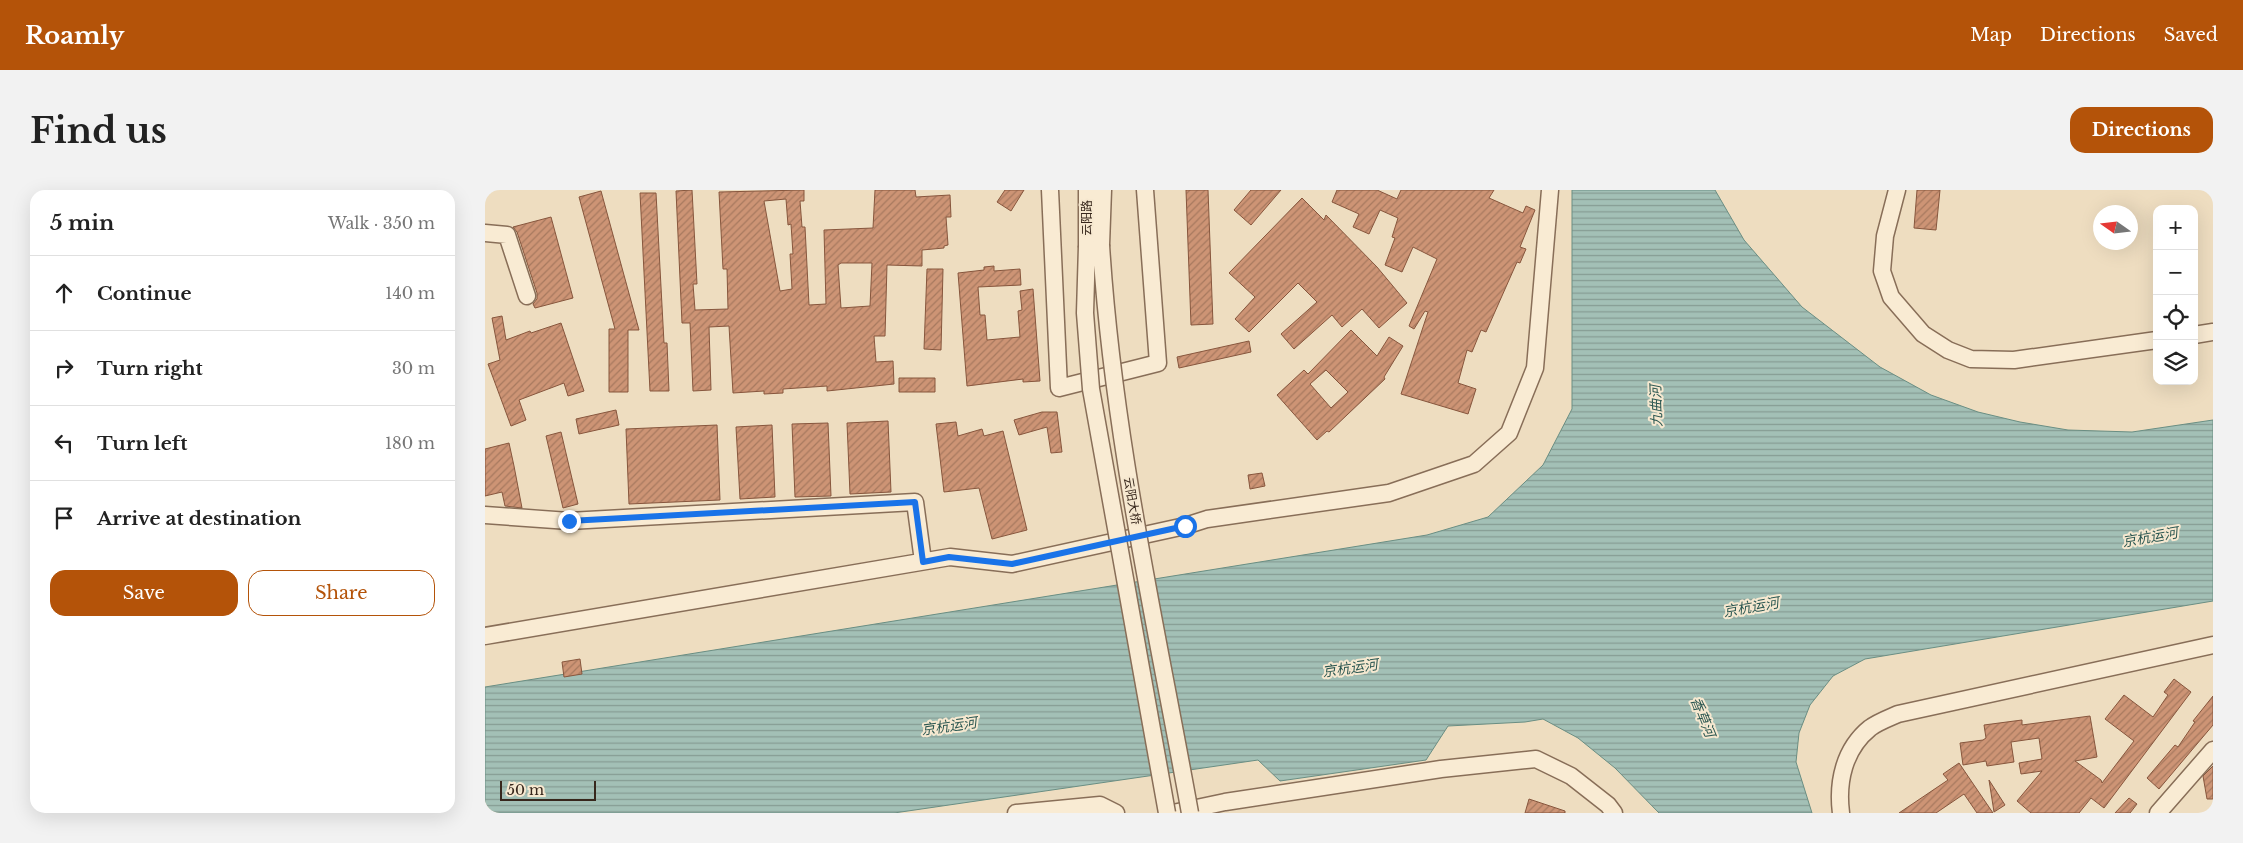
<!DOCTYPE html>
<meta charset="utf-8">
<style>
:root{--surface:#fff;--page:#f2f2f2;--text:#222;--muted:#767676;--line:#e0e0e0;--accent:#b45309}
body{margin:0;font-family:"Libre Baskerville","Noto Sans SC",serif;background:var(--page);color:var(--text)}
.controls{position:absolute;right:15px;top:15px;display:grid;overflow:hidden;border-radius:10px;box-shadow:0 5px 20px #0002}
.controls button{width:45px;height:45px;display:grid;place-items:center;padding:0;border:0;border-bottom:1px solid var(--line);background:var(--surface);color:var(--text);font:25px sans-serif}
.compass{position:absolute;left:1608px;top:15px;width:45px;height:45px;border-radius:50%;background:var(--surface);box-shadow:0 5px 20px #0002;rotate:284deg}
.scale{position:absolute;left:15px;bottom:12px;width:96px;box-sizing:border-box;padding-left:5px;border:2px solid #37271c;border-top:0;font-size:14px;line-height:18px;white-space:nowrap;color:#37271c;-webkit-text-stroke:4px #f6e8d0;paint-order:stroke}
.stop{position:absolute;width:15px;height:15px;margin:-11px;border:4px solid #1a73e8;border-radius:50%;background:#fff}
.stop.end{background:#1a73e8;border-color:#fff;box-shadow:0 1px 5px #0008}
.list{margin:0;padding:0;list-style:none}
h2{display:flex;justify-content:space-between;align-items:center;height:65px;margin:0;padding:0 20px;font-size:21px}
h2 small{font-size:16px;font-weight:400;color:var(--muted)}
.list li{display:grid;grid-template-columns:32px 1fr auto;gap:15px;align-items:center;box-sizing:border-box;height:75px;padding:0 20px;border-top:1px solid var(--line)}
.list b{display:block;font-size:19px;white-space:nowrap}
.list em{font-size:16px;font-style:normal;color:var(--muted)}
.actions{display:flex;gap:10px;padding:15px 20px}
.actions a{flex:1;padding:11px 0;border:1px solid var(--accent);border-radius:15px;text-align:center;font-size:18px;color:var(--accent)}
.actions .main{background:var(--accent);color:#fff}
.icon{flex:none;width:28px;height:28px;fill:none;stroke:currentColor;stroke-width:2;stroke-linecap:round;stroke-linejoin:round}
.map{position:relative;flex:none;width:1728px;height:623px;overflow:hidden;border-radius:15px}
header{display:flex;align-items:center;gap:30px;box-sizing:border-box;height:70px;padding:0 25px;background:var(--accent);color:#fff}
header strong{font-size:24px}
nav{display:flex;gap:28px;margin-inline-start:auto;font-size:18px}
.intro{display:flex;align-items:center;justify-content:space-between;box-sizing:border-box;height:120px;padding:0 30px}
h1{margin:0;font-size:35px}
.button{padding:12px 22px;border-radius:15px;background:var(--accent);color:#fff;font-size:18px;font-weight:700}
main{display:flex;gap:30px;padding:0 30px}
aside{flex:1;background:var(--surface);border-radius:15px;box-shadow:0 5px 20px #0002}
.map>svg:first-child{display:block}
.water{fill:url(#water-rules);stroke:#6a8e83}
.building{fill:url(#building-hatch);stroke:#87563d;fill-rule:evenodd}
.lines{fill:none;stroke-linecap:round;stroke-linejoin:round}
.minor-casing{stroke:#886e58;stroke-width:19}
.minor{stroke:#f9ebd3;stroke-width:16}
.minor-bridge-casing{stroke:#886e58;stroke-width:19;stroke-linecap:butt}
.minor-bridge{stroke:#f9ebd3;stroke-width:16}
.route{stroke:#1a73e8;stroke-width:6}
.labels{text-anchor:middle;stroke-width:4;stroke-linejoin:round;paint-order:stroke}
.street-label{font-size:12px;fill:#37271c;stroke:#f6e8d0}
.water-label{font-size:14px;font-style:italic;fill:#2b5751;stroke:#f6e8d0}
</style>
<header>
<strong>Roamly</strong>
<nav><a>Map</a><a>Directions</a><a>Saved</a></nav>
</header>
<div class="intro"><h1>Find us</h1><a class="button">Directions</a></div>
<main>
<aside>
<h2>5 min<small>Walk · 350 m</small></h2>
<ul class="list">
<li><svg class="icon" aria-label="ahead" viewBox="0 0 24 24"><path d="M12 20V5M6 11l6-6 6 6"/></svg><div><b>Continue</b></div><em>140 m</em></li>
<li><svg class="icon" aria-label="right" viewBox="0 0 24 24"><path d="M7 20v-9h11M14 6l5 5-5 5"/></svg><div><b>Turn right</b></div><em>30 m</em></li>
<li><svg class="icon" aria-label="left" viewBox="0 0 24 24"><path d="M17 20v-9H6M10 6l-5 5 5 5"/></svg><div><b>Turn left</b></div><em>180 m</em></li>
<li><svg class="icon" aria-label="arrive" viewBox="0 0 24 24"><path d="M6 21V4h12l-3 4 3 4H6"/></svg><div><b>Arrive at destination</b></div></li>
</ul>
<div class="actions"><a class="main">Save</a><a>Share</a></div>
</aside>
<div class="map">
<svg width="1728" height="623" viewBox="0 0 1728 623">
<defs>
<pattern id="water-rules" width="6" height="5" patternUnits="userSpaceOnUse" patternTransform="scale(1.25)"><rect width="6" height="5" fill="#a3c0b6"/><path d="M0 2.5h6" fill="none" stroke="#869c93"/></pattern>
<pattern id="building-hatch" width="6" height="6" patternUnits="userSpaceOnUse" patternTransform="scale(1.25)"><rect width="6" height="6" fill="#cd9475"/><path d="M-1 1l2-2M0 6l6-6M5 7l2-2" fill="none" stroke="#a7795f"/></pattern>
</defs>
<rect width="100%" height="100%" fill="#eeddc0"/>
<!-- water -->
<path class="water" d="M1087 0H1230L1259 50 1317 117 1395 177 1446 205 1493 222 1535 232 1583 240 1647 242 1728 230V411L1380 469 1348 486 1325 515 1314 543 1311 572 1327 623H1174L1130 578 1093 548 1058 529 1040 532 963 536 941 570 795 591 773 570 409 623H0V497L942 345 1003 327 1058 275 1087 219Z"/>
<!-- building -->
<path class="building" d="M207 0 212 94H208L210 120 243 119 242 79H238L234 2 319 0V11H315L317 37H320L324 115 341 114 339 40 388 38 390 0H430L431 7 465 5 466 27H461L463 55 459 56V58L437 60V76L402 75 400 146H389L391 172 408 171 409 194 342 201V196L298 199V203L279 204V201L248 203 244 136 224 137 226 200 208 201 205 133H197L191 1ZM301 9 303 35 306 34 308 64H305L307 99 295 101 279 11ZM356 73H387L385 116 356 118 353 75Z
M520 0H539L526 21 512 12Z
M701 0H723L728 134 706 135Z
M766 0H796L766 35 749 20Z
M852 0H892L912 9 916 0H1009L1004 8 1038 23 1041 16 1050 20 1035 57 1041 59 1035 73 1032 72 1001 142 996 140 987 162 982 160 973 193 991 199 983 224 916 204 943 122 940 121 929 139 924 136 952 69 928 57 917 82 900 75 910 48 907 47 913 28 895 20 884 44 868 37 874 24 847 12Z
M1432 0H1455L1451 40 1429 38Z
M116 1 154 140H143V202H124V139H130L94 7Z
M155 3H171L179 153H182L184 201H165Z
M817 8 839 30 841 25 892 77 922 113 894 138 877 119 857 137 847 125 809 159 796 144 832 112 813 93 764 142 750 129 770 107 744 83Z
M66 27 88 108 50 118 48 114 52 109V103L32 42 28 37Z
M509 76V81L535 79 536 95 493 97 495 125H500L502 150 535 147 533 121 537 120 535 101 548 99 555 191 538 192V189L482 196 473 83 499 80V77Z
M442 79H458L456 160 439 159Z
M17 126 21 150 45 141 46 143 76 133 99 201 83 206 79 193 34 210 41 230 26 236 3 174 15 170 7 128Z
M866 140 892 166 904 147 918 156 899 187 900 189 844 242 842 241 832 250 792 205 819 180 823 184ZM841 180 863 202 846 218 825 194Z
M764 151 766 162 694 178 692 167Z
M414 188H450V202H414Z
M131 220 134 235 94 244 91 229Z
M557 222H572L577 262 566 263 562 237 534 245 529 230Z
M403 231 406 302 365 304 362 233Z
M471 232 473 246 497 239 499 246 518 241 542 340 507 349 494 298 459 302 451 234Z
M343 233 346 306 310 307 307 234Z
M232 235 235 310 144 314 141 239Z
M287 235 290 307 255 309 251 237Z
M76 242 93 314 78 318 61 246Z
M24 253 29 276 37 318 20 316 17 302 0 306V259Z
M777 283 780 296 765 299 763 285Z
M95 469 97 484 79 487 77 472Z
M1689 489 1706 502 1619 618 1606 608 1594 623H1546L1532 611 1557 581 1536 584 1534 573 1557 569 1554 548 1526 552 1529 572 1502 576 1501 571 1478 575 1475 553 1498 550 1501 548 1499 535 1537 530V535L1605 526 1612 567 1590 571 1616 590 1617 593 1649 551 1620 529 1639 505 1668 527 1683 505 1679 502Z
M1728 506V535L1674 599 1662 588 1690 555 1693 557 1710 532 1708 531Z
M1474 573 1508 623H1492L1479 604 1451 623H1414L1463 590 1458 584Z
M1728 576V609H1722L1718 586Z
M1504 590 1520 615 1509 622Z
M1644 608 1652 614 1645 623H1630Z
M1044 609 1080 621V623H1040Z"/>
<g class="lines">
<defs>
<path id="minor" d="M565 0 574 198 673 173 660 0
M1412 0 1400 46 1397 81 1406 107 1438 144 1463 160 1486 169 1529 170 1672 150
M0 43 22 45 42 106
M616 55 618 0
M602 56V0
M1709 145 1728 142
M0 325 84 331 430 312 438 371
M0 446 465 367 527 374 700 336 722 329 904 303 989 274 1024 243 1050 178 1065 0
M531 623 615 615 631 623
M688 623 740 612 956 579 1051 569 1086 586 1123 615 1129 623
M1356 623C1352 592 1359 559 1385 538 1393 532 1404 528 1413 524L1728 455
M1673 623 1728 560"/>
</defs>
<!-- minor casing -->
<use href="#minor" class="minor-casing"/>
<!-- minor -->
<use href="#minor" class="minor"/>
<defs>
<path id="minor-bridge" d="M616 55C628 247 671 434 705 623
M602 56 600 123 606 199 682 623"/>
</defs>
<!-- minor-bridge casing -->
<use href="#minor-bridge" class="minor-bridge-casing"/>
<!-- minor-bridge -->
<use href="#minor-bridge" class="minor-bridge"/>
</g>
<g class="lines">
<!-- route -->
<path class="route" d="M84 331 430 312 438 372 464 367 527 374 700 336"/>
</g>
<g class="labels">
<!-- street labels -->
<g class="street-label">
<text transform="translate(602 28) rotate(-90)" y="4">云阳路</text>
<text transform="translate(647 311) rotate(80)" y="4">云阳大桥</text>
</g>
<!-- water labels -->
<g class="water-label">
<text transform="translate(1171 216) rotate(-92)" y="5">九曲河</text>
<text transform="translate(1665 347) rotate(-10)" y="5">京杭运河</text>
<text transform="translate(1266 417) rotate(-10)" y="5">京杭运河</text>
<text transform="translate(865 478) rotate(-8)" y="5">京杭运河</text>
<text transform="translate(1218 527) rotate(68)" y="5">香草河</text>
<text transform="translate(464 536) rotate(-8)" y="5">京杭运河</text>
</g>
</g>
</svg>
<div class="controls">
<button>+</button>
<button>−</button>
<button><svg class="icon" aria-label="locate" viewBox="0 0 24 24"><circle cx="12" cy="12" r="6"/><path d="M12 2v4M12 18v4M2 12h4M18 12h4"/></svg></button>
<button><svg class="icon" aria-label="layers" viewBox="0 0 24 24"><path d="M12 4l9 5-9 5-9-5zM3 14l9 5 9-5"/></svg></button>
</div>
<svg class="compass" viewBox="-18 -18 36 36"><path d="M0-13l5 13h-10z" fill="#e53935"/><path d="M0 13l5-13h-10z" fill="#767676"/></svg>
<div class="scale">50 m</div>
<div class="stop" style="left:700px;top:336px"></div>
<div class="stop end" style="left:84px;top:331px"></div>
</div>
</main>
